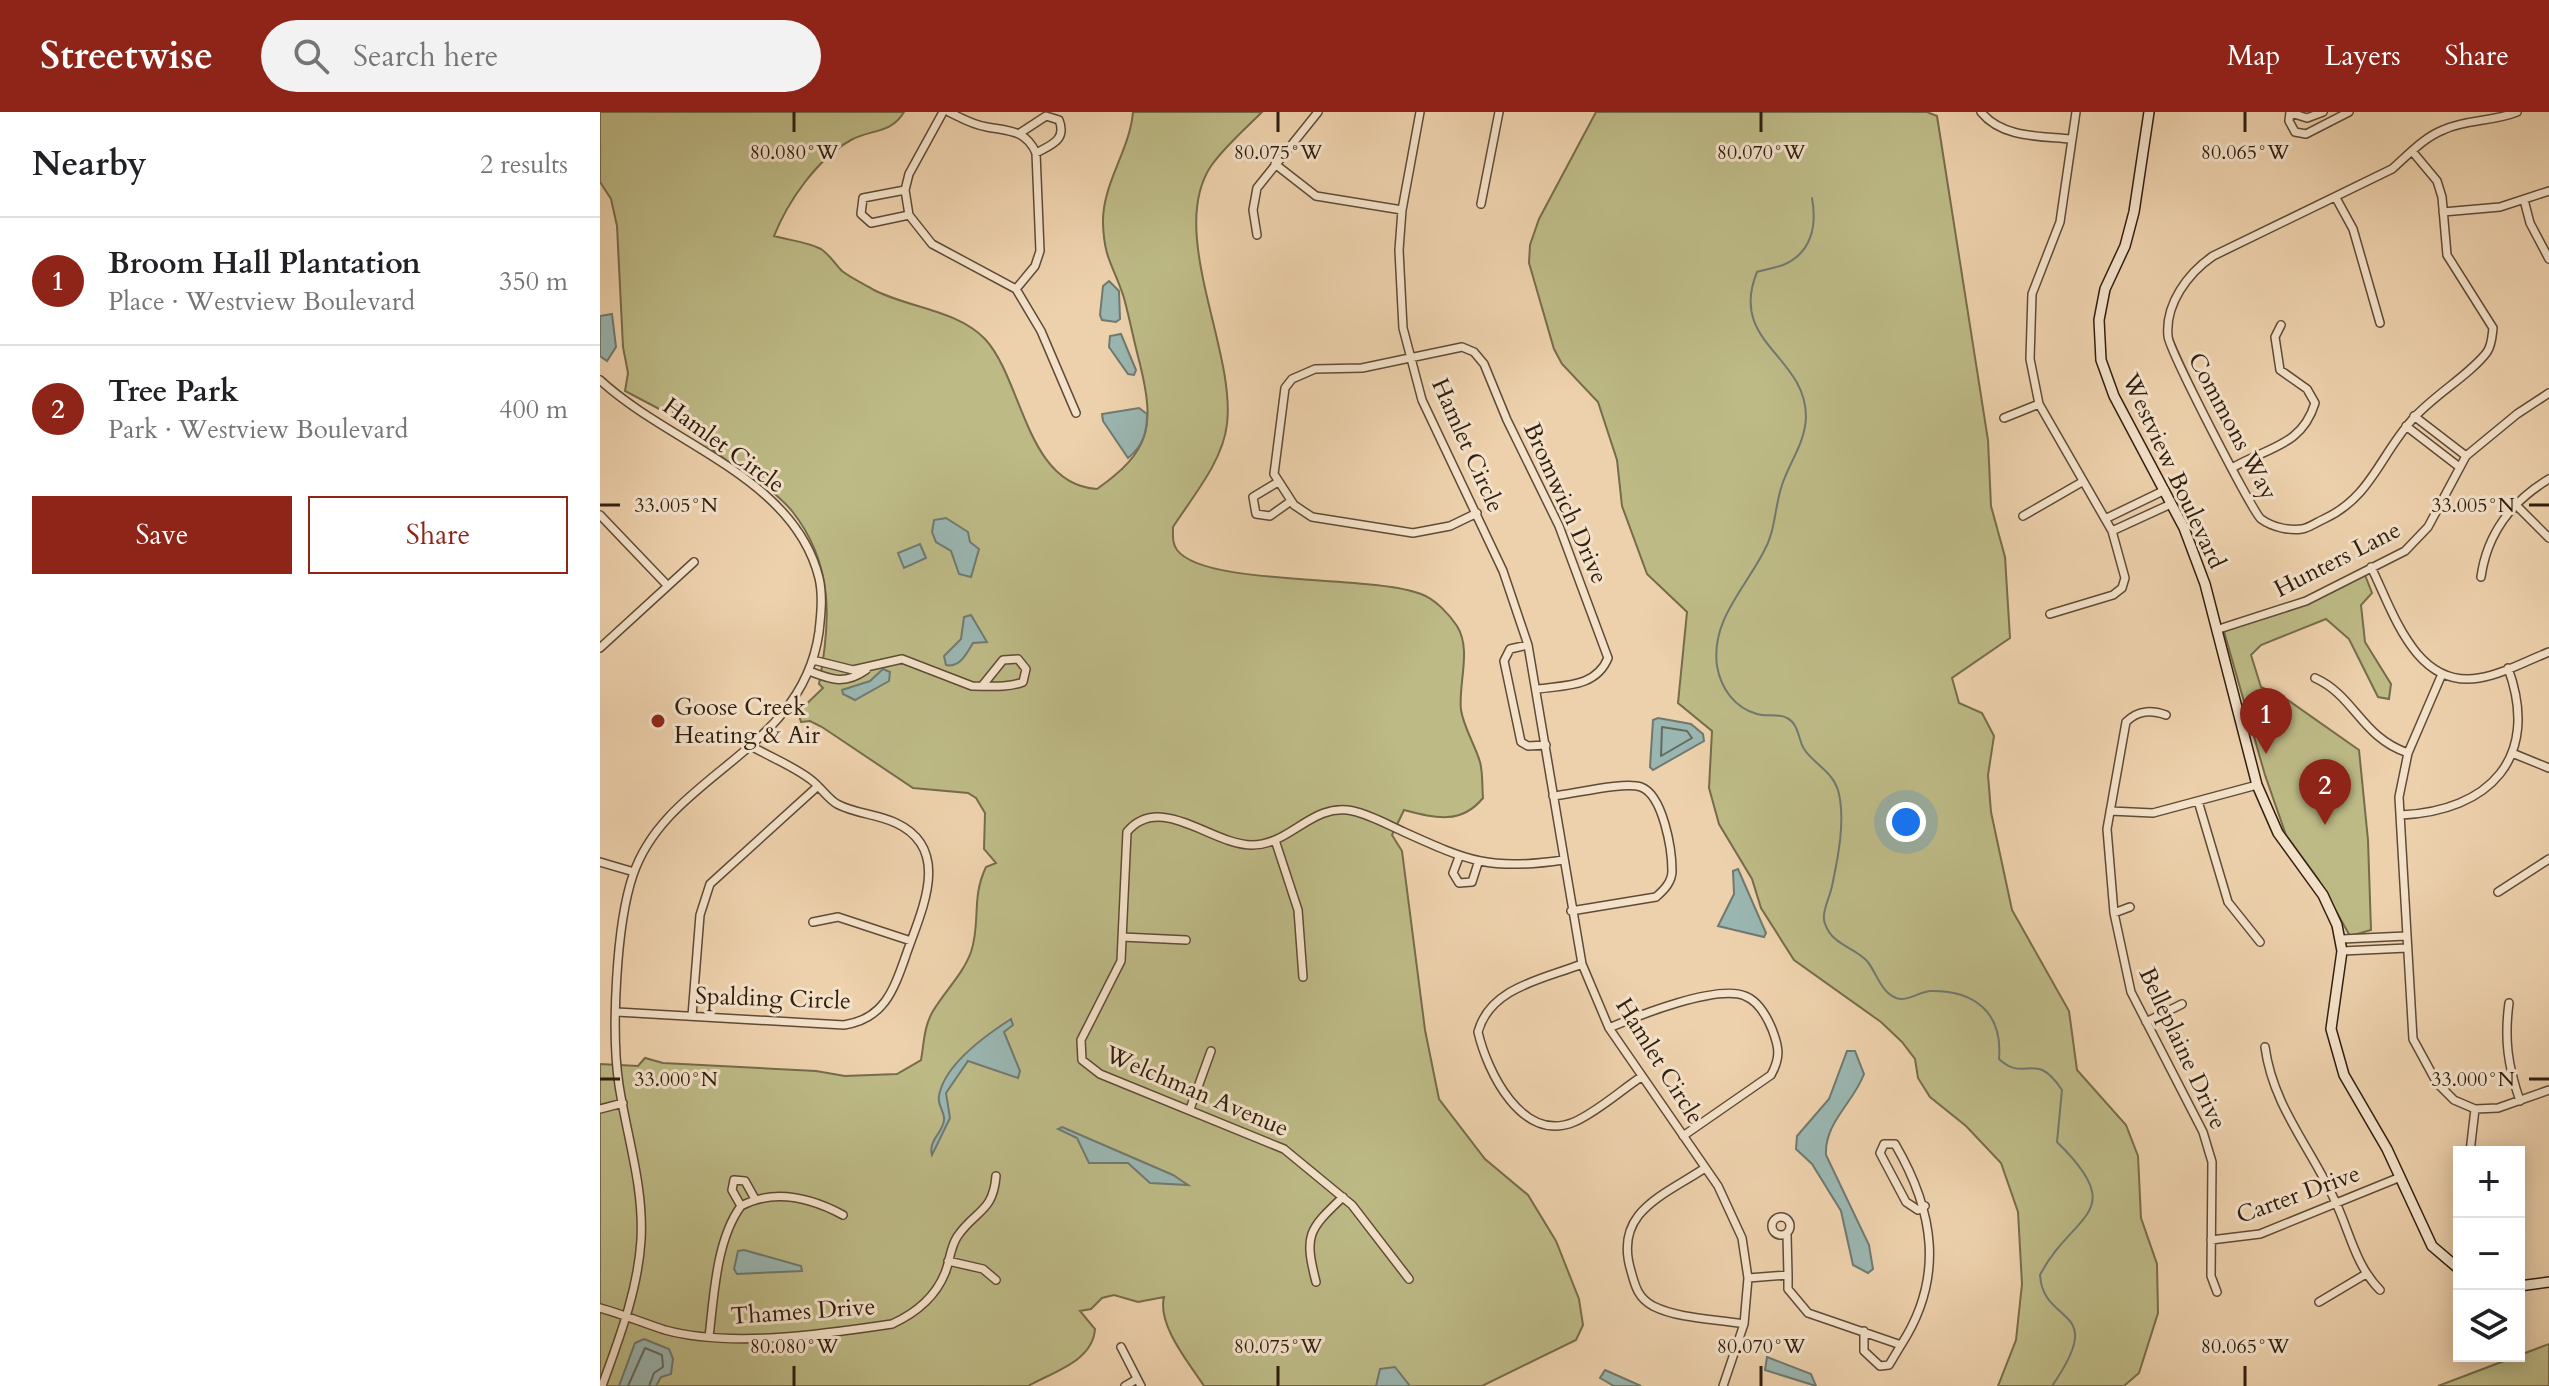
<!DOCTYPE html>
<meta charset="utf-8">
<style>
:root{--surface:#fff;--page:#f2f2f2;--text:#202124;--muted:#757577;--line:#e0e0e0;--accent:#8f2418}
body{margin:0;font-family:Cardo,serif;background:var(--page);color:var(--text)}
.controls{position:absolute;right:24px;bottom:24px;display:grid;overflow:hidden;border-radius:0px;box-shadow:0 4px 20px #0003}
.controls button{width:72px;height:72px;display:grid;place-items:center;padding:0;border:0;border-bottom:2px solid var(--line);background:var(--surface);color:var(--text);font:40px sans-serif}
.you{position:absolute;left:1306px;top:710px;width:28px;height:28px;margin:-20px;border:6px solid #fff;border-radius:50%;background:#1a73e8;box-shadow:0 0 0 12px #1a73e833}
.badge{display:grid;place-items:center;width:52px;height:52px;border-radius:50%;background:var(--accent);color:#fff;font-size:26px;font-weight:700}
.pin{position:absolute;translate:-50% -66px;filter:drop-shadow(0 2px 4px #0008)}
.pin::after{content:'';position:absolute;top:42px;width:28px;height:24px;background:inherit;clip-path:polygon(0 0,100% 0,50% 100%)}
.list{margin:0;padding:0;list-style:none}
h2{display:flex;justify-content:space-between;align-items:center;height:104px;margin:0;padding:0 32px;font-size:34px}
h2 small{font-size:26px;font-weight:400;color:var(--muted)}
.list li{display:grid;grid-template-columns:52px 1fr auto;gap:24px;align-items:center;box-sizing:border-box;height:128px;padding:0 32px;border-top:2px solid var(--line)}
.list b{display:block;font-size:30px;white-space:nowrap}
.list p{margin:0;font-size:26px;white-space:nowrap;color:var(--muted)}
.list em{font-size:26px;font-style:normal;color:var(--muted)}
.actions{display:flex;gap:16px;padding:24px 32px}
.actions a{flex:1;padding:18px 0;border:2px solid var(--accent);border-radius:0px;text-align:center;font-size:28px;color:var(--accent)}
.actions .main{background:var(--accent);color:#fff}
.icon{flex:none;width:44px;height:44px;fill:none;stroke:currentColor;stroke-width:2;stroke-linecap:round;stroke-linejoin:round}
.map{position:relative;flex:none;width:1949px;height:1274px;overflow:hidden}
header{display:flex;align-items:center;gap:48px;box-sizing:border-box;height:112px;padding:0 40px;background:var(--accent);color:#fff}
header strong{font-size:38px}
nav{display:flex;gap:44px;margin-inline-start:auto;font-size:28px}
.search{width:560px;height:72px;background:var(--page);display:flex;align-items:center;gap:20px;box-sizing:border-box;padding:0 28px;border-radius:44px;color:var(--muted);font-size:30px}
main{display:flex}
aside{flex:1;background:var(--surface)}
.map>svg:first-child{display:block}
.green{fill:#bdba86;stroke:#766c4a;stroke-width:2}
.water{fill:#9ab6b1;stroke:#707970;stroke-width:2}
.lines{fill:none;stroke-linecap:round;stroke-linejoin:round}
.shore{stroke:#656a60;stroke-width:2}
.stream{stroke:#707970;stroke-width:2}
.street-casing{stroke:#5f4b36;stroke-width:10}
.secondary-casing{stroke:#301e0f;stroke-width:12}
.street{stroke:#f3e1c9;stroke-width:7}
.secondary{stroke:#f3e1c9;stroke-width:9}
.ticks{fill:none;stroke:#301e0f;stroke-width:3}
.poi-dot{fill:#8f2418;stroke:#f3e1c9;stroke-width:3}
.labels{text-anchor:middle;stroke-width:6;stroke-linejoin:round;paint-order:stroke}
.street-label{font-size:24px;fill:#301e0f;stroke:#f3e1c9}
.poi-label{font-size:24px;fill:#301e0f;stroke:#f3e1c9;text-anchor:start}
.ticks-label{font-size:20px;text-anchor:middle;fill:#301e0f;stroke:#f3e1c9;stroke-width:6;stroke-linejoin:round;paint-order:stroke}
</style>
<header>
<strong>Streetwise</strong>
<div class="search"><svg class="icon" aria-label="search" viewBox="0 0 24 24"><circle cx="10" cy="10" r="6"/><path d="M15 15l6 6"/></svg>Search here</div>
<nav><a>Map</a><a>Layers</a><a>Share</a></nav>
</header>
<main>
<aside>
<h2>Nearby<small>2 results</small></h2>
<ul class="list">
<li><span class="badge">1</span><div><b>Broom Hall Plantation</b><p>Place · Westview Boulevard</p></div><em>350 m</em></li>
<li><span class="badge">2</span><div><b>Tree Park</b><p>Park · Westview Boulevard</p></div><em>400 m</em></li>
</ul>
<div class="actions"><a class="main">Save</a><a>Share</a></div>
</aside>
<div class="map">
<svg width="1949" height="1274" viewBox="0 0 1949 1274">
<rect width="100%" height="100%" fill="#edd1ac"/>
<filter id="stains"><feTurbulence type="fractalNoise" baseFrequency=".0025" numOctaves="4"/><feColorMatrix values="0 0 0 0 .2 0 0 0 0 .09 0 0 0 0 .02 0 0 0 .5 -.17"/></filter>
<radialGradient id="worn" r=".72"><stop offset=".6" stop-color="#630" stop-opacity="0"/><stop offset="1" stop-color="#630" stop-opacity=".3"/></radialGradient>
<!-- green -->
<path class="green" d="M0 0H304C291 22 271 17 251 28 217 47 188 89 174 124 188 128 208 130 221 137 230 143 235 152 242 159 251 166 264 172 274 178 309 196 357 198 385 227 423 268 426 373 497 377 551 339 555 314 540 252 534 230 530 208 524 186 514 154 504 148 503 111 502 72 530 38 533 0H662C645 17 625 34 611 54 567 120 636 238 627 312 623 349 593 384 573 415 573 423 572 431 577 438 605 475 770 462 821 482 835 487 849 502 857 514 872 538 858 572 861 598 864 616 875 633 880 650 883 661 882 675 883 686 861 713 835 706 804 698L792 723 802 739 825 918 839 987 885 1047 928 1083 956 1129 979 1187 983 1213 976 1228 882 1274H604C589 1251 557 1213 564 1185L538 1190 514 1183 502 1186 491 1197 480 1199 495 1217C493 1249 453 1260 428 1274H0V952L38 954 45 946 63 951 216 959 245 964 297 962 321 948C324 931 324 914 333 899 345 879 363 862 371 840 381 810 371 786 386 755L396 751 384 737 385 701 376 686 368 681 313 676 222 615 210 609 201 610 198 600 223 576 219 572C231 509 234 452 192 399 179 383 163 377 159 356L150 363 144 362 77 310 71 294 63 299 25 279 28 261 23 235 17 114 11 87 0 70Z
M996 0H1327L1337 4 1388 328 1391 394 1405 445 1410 526 1352 566 1359 591 1382 601 1394 624 1388 663 1391 700 1412 798 1469 899 1477 958 1526 1013 1538 1044 1541 1106 1557 1152 1558 1201 1539 1261 1524 1274H1398L1416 1228 1422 1172 1418 1100 1401 1051 1366 1014 1330 985 1318 966 1315 947 1302 930 1281 910 1194 848 1161 796 1152 767 1119 712 1109 676 1112 619 1078 591 1087 500 1047 462 1022 394 1017 348 998 290 962 252 954 237 929 151 930 133 939 107Z
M1765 463 1772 481 1761 493 1765 530 1791 572 1789 587 1778 585 1749 527 1726 507 1661 533 1651 543 1661 575 1685 586 1759 638 1768 728 1771 818 1750 824 1718 767 1686 723 1665 663 1623 516C1674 508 1720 488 1765 463Z
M1949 1232V1274H1838Z"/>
<!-- water -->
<path class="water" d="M509 169 519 179 520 207 516 210 502 208 500 203 503 174Z
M12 202 16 235 7 249 0 244V204Z
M521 222 536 258 534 263 528 262 509 235 510 224Z
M539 296 547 302C547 320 543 334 528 346L503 309 502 302Z
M346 406 368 420 370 430 379 437 371 465 359 462 351 439 336 430 332 420 334 408Z
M320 432 326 446 304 456 298 441Z
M371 503 387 530 373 531C367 541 360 556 346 553L344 544 361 527 364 505Z
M283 557 290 560 289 569 255 588 243 582 242 578 270 569Z
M1058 606 1091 612 1103 622 1104 629 1053 658 1050 655 1053 608Z
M1138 757 1166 821 1164 825 1118 814 1134 782 1133 759Z
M411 907 413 913 404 920 420 959 418 966 368 949 346 981 350 1006 332 1043C328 1028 343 1021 344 1008 345 1000 337 993 339 984 344 953 386 923 411 907Z
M1247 939H1255L1264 962C1254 990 1224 1011 1226 1043L1269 1133 1273 1157 1268 1161 1253 1153 1241 1099 1212 1052 1196 1037 1197 1024 1229 987Z
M462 1015 573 1063 588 1073 550 1071 528 1051H489L477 1026 458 1017Z
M144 1138 201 1154 202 1159 137 1162 134 1157 138 1139Z
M44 1227 69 1237 73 1247 71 1262 61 1265 56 1274H19L35 1231Z
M1167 1245 1211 1262 1216 1274 1165 1258Z
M795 1255 810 1274H776L780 1257Z
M1005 1258 1041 1274H1014L1000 1266Z"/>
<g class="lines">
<!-- shore -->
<path class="shore" d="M1062 615 1087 619 1092 626 1061 644Z
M28 1274 45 1236 62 1243 63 1255 54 1261 49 1274"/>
<!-- stream -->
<path class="stream" d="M1212 86C1217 113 1212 141 1183 153 1175 156 1166 157 1157 160 1128 231 1206 243 1206 305 1205 331 1190 349 1182 373 1174 397 1176 419 1163 441 1143 479 1111 509 1117 554 1121 577 1135 596 1157 602 1166 605 1178 601 1187 606 1199 612 1198 627 1204 637 1214 652 1232 659 1238 678 1246 707 1238 746 1232 774 1230 784 1225 793 1224 803 1223 809 1226 815 1229 820 1237 833 1256 837 1267 849 1277 861 1280 879 1296 886 1307 890 1319 880 1330 879 1374 878 1403 900 1399 947 1426 972 1434 936 1462 978L1457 1030C1531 1102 1472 1101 1440 1163 1443 1215 1509 1192 1452 1274"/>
<defs>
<path id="street" d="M343 0 309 62 305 78 309 103 332 132 416 177 441 219 476 301
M349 0C361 6 373 13 387 15 409 19 426 18 436 41L440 139 435 154 416 177
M820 0 802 98 799 138 803 216 822 288 903 459 928 533 982 852 1009 916 1118 1074 1142 1126 1148 1166 1144 1212 1123 1274
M1381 0C1402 26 1440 24 1470 27
M1690 0 1689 9 1695 20 1706 22 1749 0
M1691 1 1707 6 1723 0
M420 21 446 4 459 8C467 28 451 33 436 41
M1812 39 1837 69 1842 85 1847 143 1893 216C1892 224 1892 233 1887 240 1870 263 1832 284 1811 309 1780 344 1770 386 1724 407 1717 410 1709 416 1702 417 1689 419 1672 415 1661 407 1653 401 1568 236 1568 224 1565 192 1588 161 1613 144L1792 57C1808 43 1823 26 1843 18 1866 7 1893 10 1917 0
M675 52 716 84 802 98
M305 78 263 86 261 102 271 111 309 103
M1736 86 1753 117 1780 211
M1924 88 1930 111 1949 147
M881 92 899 0
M1843 100 1900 95 1949 79
M657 123 653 98 657 76 718 0
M0 268C69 332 194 365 219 466 223 483 221 502 219 520 202 641 67 662 33 763 16 813 11 921 19 973 27 1025 44 1075 41 1128 38 1178 19 1227 2 1274
M1814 304 1866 344
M1404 306 1439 292
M1806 314 1858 354
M1632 356C1668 335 1702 334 1715 291L1707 277 1680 258 1675 225 1681 213
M678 370 653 385 656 402 670 404 691 389
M1915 392 1949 426
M877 401 850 414 813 421 712 405 694 393 674 362 685 276 692 267 715 257 762 256 862 235 874 240 884 252 907 308 959 414 1008 546C996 575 966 573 938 577
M0 403 66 472
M1423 404 1482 370
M1505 407 1565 378
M1512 419 1571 392
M1771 455C1793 499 1815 577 1879 566 1903 562 1926 549 1949 540
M1881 465C1887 422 1912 389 1949 367
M1450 502 1513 483 1522 476 1525 466 1512 419 1439 292 1430 247 1432 182 1460 110 1476 0
M1619 517 1706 489 1805 439 1828 415 1866 344 1917 302 1949 281
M928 533 910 537 904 549 921 630 928 634 946 633
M0 536 94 450
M213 548 253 558 302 547 372 574C389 574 408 576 423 570L426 557 418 547 403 548 382 574
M209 559C232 568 245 573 266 558
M1842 562 1808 641 1799 685 1813 927 1837 971 1854 988 1875 997 1898 996 1949 978
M1715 566C1755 584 1761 625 1808 641
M1566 603C1551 598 1538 598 1526 610L1507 717 1514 801 1531 880 1603 1020 1612 1050 1611 1164 1617 1180
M1912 641 1949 656
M953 684C973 682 1025 669 1041 675 1063 683 1072 737 1072 759 1072 770 1064 778 1056 785L971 799
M1598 689 1628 790 1660 830
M1510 699 1553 701 1657 673
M1801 703C1889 699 1941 646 1908 556
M675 728 698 798 703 865
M859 745 853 761 859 771 872 770 878 751
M0 750 34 760
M1898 780 1949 747
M1514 801 1530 795
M213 810 238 805 311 829
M522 825 586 828
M1742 827 1806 824
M1742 839 1807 836
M982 852C944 867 890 875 878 920 887 959 922 1032 974 1010 997 1000 1020 979 1041 965
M1909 891C1904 928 1908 954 1920 989
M17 900 244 913C283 907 293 880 305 846 320 801 354 738 296 711 277 702 256 702 237 692 227 686 220 674 210 667 193 654 170 645 151 634
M92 904 100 803 110 772 218 674
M1546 910 1582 892
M1009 916C1037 904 1117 872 1145 884 1158 889 1167 905 1172 917 1179 935 1181 945 1171 963L1083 1024
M1665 935C1673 995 1712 1037 1736 1091 1750 1121 1756 1154 1780 1178
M0 997 23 991
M590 997 611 939
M1870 1040 1875 997
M1105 1056C1063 1084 1013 1100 1031 1159 1035 1174 1038 1186 1053 1194 1079 1207 1116 1207 1144 1212
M141 1094 132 1078 134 1068 145 1069 155 1087
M1172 1114a9 9 0 1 1 18 0a9 9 0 1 1-18 0Z
M1187 1123 1188 1163
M1611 1128 1660 1122 1798 1066
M348 1149 383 1157 396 1168
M1148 1166 1188 1163V1177L1208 1201 1301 1233C1345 1165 1334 1099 1295 1032H1284L1280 1041 1306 1090 1318 1098 1325 1094
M809 1167 752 1093 684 1037 500 962 482 948 481 928 521 849 527 720C560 680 612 733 652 733 691 733 712 690 753 699 771 703 788 713 804 720 868 749 891 759 963 748
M716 1170C704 1123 708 1118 743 1085
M1719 1190 1766 1162
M0 1196C22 1202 43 1211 65 1218 131 1236 225 1222 292 1212 316 1201 335 1186 345 1161 350 1149 350 1136 357 1125 375 1098 393 1101 396 1064
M1264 1219V1239L1280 1254 1289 1253 1301 1233
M109 1225C114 1184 116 1128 141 1094 175 1076 211 1086 243 1103
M521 1235 541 1274
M525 1274 537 1267"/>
<path id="secondary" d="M1549 0 1534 100 1525 134 1505 177 1499 208 1501 248 1514 284 1584 416 1605 472 1657 673 1678 721 1723 783 1737 813 1742 839 1731 917 1744 963 1787 1037 1832 1134 1859 1157
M1919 1174 1949 1170"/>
</defs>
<!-- street casing -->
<use href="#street" class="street-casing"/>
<!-- secondary casing -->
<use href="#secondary" class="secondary-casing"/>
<!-- street -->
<use href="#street" class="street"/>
<!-- secondary -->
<use href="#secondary" class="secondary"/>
</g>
<!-- ticks -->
<path class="ticks" d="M194 0V20M678 0V20M1161 0V20M1645 0V20M0 393H20M1929 393H1949M0 967H20M1929 967H1949M194 1254V1274M678 1254V1274M1161 1254V1274M1645 1254V1274"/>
<!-- markers -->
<circle class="poi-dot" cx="58" cy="609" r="8"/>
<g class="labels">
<!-- street labels -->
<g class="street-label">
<text transform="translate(1633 314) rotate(62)" y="8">Commons Way</text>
<text transform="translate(124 333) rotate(36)" y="8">Hamlet Circle</text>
<text transform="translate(868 333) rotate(66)" y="8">Hamlet Circle</text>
<text transform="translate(1574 359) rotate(65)" y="8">Westview Boulevard</text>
<text transform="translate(966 391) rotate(66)" y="8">Bromwich Drive</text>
<text transform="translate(1737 447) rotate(-27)" y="8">Hunters Lane</text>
<text transform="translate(173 886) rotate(2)" y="8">Spalding Circle</text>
<text transform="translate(1583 936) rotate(65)" y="8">Belleplaine Drive</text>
<text transform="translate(1060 949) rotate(58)" y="8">Hamlet Circle</text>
<text transform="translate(597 979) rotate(23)" y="8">Welchman Avenue</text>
<text transform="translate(1698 1082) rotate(-20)" y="8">Carter Drive</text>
<text transform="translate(203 1199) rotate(-4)" y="8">Thames Drive</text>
</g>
<!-- poi labels -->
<g class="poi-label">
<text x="74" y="603">Goose Creek<tspan x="74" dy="28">Heating &amp; Air</tspan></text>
</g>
</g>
<g class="ticks-label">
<text x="194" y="47">80.080°W</text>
<text x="678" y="47">80.075°W</text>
<text x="1161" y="47">80.070°W</text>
<text x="1645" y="47">80.065°W</text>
<text x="76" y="400">33.005°N</text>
<text x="1873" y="400">33.005°N</text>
<text x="76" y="974">33.000°N</text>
<text x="1873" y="974">33.000°N</text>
<text x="194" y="1241">80.080°W</text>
<text x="678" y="1241">80.075°W</text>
<text x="1161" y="1241">80.070°W</text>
<text x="1645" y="1241">80.065°W</text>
</g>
<rect width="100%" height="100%" filter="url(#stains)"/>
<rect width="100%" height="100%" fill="url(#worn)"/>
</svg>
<div class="controls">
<button>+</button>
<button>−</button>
<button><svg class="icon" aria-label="layers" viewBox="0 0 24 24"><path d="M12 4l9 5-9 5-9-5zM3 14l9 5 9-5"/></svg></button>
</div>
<div class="you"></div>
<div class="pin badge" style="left:1666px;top:642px">1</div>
<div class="pin badge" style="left:1725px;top:713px">2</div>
</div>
</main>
